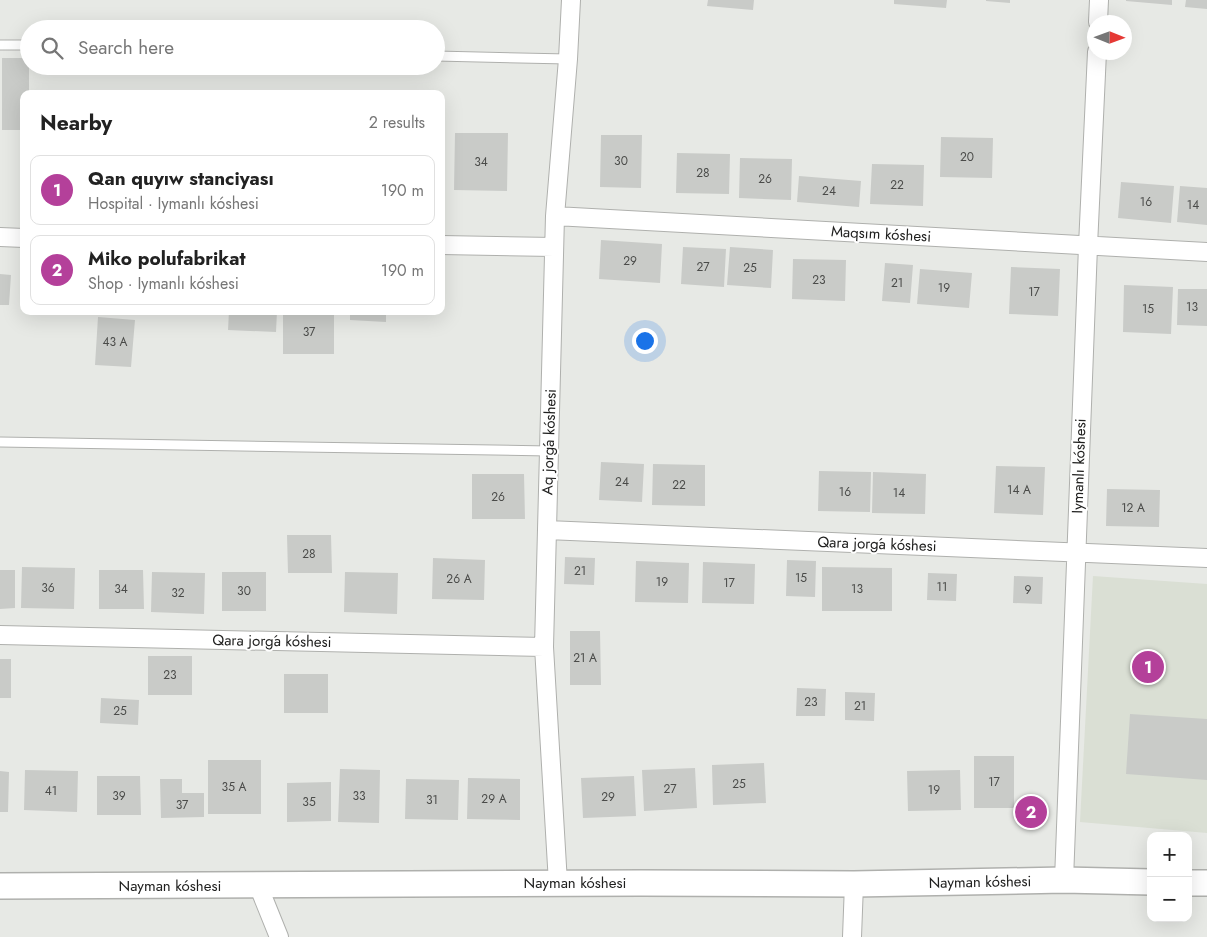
<!DOCTYPE html>
<meta charset="utf-8">
<style>
:root{--surface:#fff;--page:#f6f6f6;--text:#222;--muted:#767676;--line:#e0e0e0;--accent:#b4409a}
body{margin:0;font-family:Jost,sans-serif;background:var(--page);color:var(--text)}
.controls{position:absolute;right:15px;bottom:15px;display:grid;overflow:hidden;border-radius:10px;box-shadow:0 5px 20px #0002}
.controls button{width:45px;height:45px;display:grid;place-items:center;padding:0;border:0;border-bottom:1px solid var(--line);background:var(--surface);color:var(--text);font:25px sans-serif}
.compass{position:absolute;left:1087px;top:15px;width:45px;height:45px;border-radius:50%;background:var(--surface);box-shadow:0 5px 20px #0002;rotate:91deg}
.you{position:absolute;left:644px;top:340px;width:18px;height:18px;margin:-12px;border:4px solid #fff;border-radius:50%;background:#1a73e8;box-shadow:0 0 0 8px #1a73e833}
.badge{display:grid;place-items:center;width:32px;height:32px;border-radius:50%;background:var(--accent);color:#fff;font-size:16px;font-weight:700}
.pin{position:absolute;translate:-50% -50%;border:2px solid #fff;box-shadow:0 1px 5px #0006}
.list{margin:0;padding:0;list-style:none}
h2{display:flex;justify-content:space-between;align-items:center;height:65px;margin:0;padding:0 20px;font-size:21px}
h2 small{font-size:16px;font-weight:400;color:var(--muted)}
.list li{display:grid;grid-template-columns:32px 1fr auto;gap:15px;align-items:center;box-sizing:border-box;height:70px;margin:0 10px 10px;padding:0 10px;border:1px solid var(--line);border-radius:10px}
.list b{display:block;font-size:19px;white-space:nowrap}
.list p{margin:0;font-size:16px;white-space:nowrap;color:var(--muted)}
.list em{font-size:16px;font-style:normal;color:var(--muted)}
.icon{flex:none;width:28px;height:28px;fill:none;stroke:currentColor;stroke-width:2;stroke-linecap:round;stroke-linejoin:round}
.map{position:relative;flex:none;width:1207px;height:937px;overflow:hidden}
.search{position:absolute;background:var(--surface);box-shadow:0 5px 20px #0002;left:20px;top:20px;width:425px;height:55px;display:flex;align-items:center;gap:12px;box-sizing:border-box;padding:0 18px;border-radius:28px;color:var(--muted);font-size:19px}
.panel{position:absolute;background:var(--surface);box-shadow:0 5px 20px #0002;left:20px;top:90px;width:425px;height:225px;border-radius:10px}
.map>svg:first-child{display:block}
.built{fill:#dadfd4}
.building{fill:#c9cbc8}
.lines{fill:none;stroke-linecap:round;stroke-linejoin:round}
.service-casing{stroke:#afb0ad;stroke-width:11}
.minor-casing{stroke:#afb0ad;stroke-width:20}
.secondary-casing{stroke:#afb0ad;stroke-width:28}
.service{stroke:#fff;stroke-width:9}
.minor{stroke:#fff;stroke-width:18}
.secondary{stroke:#fff;stroke-width:25}
.labels{text-anchor:middle;stroke-width:4;stroke-linejoin:round;paint-order:stroke}
.number-label{font-size:12px;fill:#4a4b49}
.street-label{font-size:15px;fill:#20201f;stroke:#fff}
</style>
<div class="map">
<svg width="1207" height="937" viewBox="0 0 1207 937">
<rect width="100%" height="100%" fill="#e7e9e5"/>
<!-- built -->
<path class="built" d="M1093 576 1207 584V833L1080 822Z"/>
<!-- building -->
<path class="building" d="M708 0H754L753 10 707 6Z
M894 0H947L946 8 894 4Z
M986 0H1010V3L986 1Z
M1126 0H1172V5L1126 1Z
M1186 0H1207V9L1185 7Z
M2 58H29V94H24V130H2Z
M455 133H508L507 191 454 190Z
M601 135H642L641 188 600 187Z
M941 137 993 138 992 178 940 177Z
M677 153 730 154 729 194 676 193Z
M740 158 792 159 791 200 739 198Z
M872 164 924 165 923 206 870 204Z
M799 176 861 181 859 207 797 202Z
M1121 182 1174 186 1171 223 1118 218Z
M1180 186 1207 188V225L1177 222Z
M601 240 662 244 660 283 599 279Z
M683 247 726 249 724 287 681 284Z
M730 247 773 250 771 288 727 285Z
M793 259 846 260 845 301 792 299Z
M885 263 913 265 910 303 882 301Z
M1011 267 1060 269 1058 316 1009 314Z
M920 269 972 273 969 308 917 304Z
M0 274 11 275 9 305H0Z
M1124 285 1173 287 1171 334 1123 332Z
M1178 289H1207V326L1177 325Z
M229 311H277L276 332 228 330Z
M283 311H334V354H283Z
M350 311H386V322L350 320Z
M98 317 135 320 131 367 95 365Z
M601 462 644 464 642 502 599 500Z
M653 464 705 465V506L652 505Z
M996 466 1045 467 1043 515 994 513Z
M819 471 871 472 870 512 818 511Z
M873 472 926 474 925 514 872 513Z
M472 474H524L525 519H472Z
M1107 489 1160 490 1159 527 1106 526Z
M287 535H331L332 573H288Z
M565 557 595 558 594 585 564 584Z
M433 558 485 560 484 600 432 599Z
M787 560 816 561 815 597 786 596Z
M636 561 689 563 688 603 635 602Z
M703 562 755 564 754 604 702 603Z
M22 567 75 568 74 609 21 608Z
M822 567 892 568V611H822Z
M0 570H15V608L0 609Z
M99 570H143L144 609H99Z
M152 572 205 573 204 614 151 612Z
M222 572H266V611H222Z
M345 572 398 573 397 614 344 612Z
M928 573 957 574 956 601 927 600Z
M1014 576 1043 577 1042 604 1013 603Z
M570 631H600L601 685H570Z
M148 656H192V695H148Z
M0 659H11V698H0Z
M284 674H328V713H284Z
M797 688 826 689 825 716H796Z
M845 692 875 693 874 721 845 720Z
M101 698 139 700 138 725 100 723Z
M1130 714 1207 719V780L1126 774Z
M974 756H1014V808H974Z
M208 760H261V814H208Z
M764 763 766 803 713 805 712 765Z
M695 768 697 808 644 811 642 770Z
M340 769 380 770 379 823 338 822Z
M25 770 78 771 77 812 24 810Z
M960 770 961 810 908 811 907 771Z
M0 771 9 772 8 812H0Z
M97 776H140L141 815H97Z
M634 776 636 816 583 818 581 778Z
M468 778 520 779V820L467 819Z
M160 779H182V793H204V817L161 818Z
M406 779 459 780 458 820 405 819Z
M331 782V821L287 822V783Z"/>
<g class="lines">
<defs>
<path id="service" d="M0 45H29
M436 56 568 59
M0 442 549 451"/>
<path id="minor" d="M1098 22 1099 0
M555 216 1207 252
M0 237 24 238
M441 245 554 247
M547 530 1207 558
M0 635 544 647
M1064 880 1088 246 1097 52
M558 883 544 647 555 216 568 59 571 0
M258 885 279 937
M852 937 854 884"/>
<path id="secondary" d="M1188 883H1207
M0 886 641 883 854 884 1064 880 1151 882"/>
</defs>
<!-- service casing -->
<use href="#service" class="service-casing"/>
<!-- minor casing -->
<use href="#minor" class="minor-casing"/>
<!-- secondary casing -->
<use href="#secondary" class="secondary-casing"/>
<!-- service -->
<use href="#service" class="service"/>
<!-- minor -->
<use href="#minor" class="minor"/>
<!-- secondary -->
<use href="#secondary" class="secondary"/>
</g>
<g class="labels">
<!-- number labels -->
<g class="number-label">
<text x="967" y="161">20</text>
<text x="621" y="165">30</text>
<text x="481" y="166">34</text>
<text x="703" y="177">28</text>
<text x="765" y="183">26</text>
<text x="897" y="189">22</text>
<text x="829" y="195">24</text>
<text x="1146" y="206">16</text>
<text x="1193" y="209">14</text>
<text x="630" y="265">29</text>
<text x="703" y="271">27</text>
<text x="750" y="272">25</text>
<text x="819" y="284">23</text>
<text x="897" y="287">21</text>
<text x="944" y="292">19</text>
<text x="1034" y="296">17</text>
<text x="1192" y="311">13</text>
<text x="1148" y="313">15</text>
<text x="309" y="336">37</text>
<text x="115" y="346">43 А</text>
<text x="622" y="486">24</text>
<text x="679" y="489">22</text>
<text x="1019" y="494">14 А</text>
<text x="845" y="496">16</text>
<text x="899" y="497">14</text>
<text x="498" y="501">26</text>
<text x="1133" y="512">12 А</text>
<text x="309" y="558">28</text>
<text x="580" y="575">21</text>
<text x="801" y="582">15</text>
<text x="459" y="583">26 А</text>
<text x="662" y="586">19</text>
<text x="729" y="587">17</text>
<text x="942" y="591">11</text>
<text x="48" y="592">36</text>
<text x="121" y="593">34</text>
<text x="857" y="593">13</text>
<text x="1028" y="594">9</text>
<text x="244" y="595">30</text>
<text x="178" y="597">32</text>
<text x="585" y="662">21 А</text>
<text x="170" y="679">23</text>
<text x="811" y="706">23</text>
<text x="860" y="710">21</text>
<text x="120" y="715">25</text>
<text x="994" y="786">17</text>
<text x="739" y="788">25</text>
<text x="234" y="791">35 А</text>
<text x="670" y="793">27</text>
<text x="934" y="794">19</text>
<text x="51" y="795">41</text>
<text x="119" y="800">39</text>
<text x="359" y="800">33</text>
<text x="608" y="801">29</text>
<text x="494" y="803">29 А</text>
<text x="432" y="804">31</text>
<text x="309" y="806">35</text>
<text x="182" y="809">37</text>
</g>
<!-- street labels -->
<g class="street-label">
<text transform="translate(881 234) rotate(3)" y="5">Maqsım kóshesi</text>
<text transform="translate(549 442) rotate(-88)" y="5">Aq jorǵa kóshesi</text>
<text transform="translate(1079 466) rotate(-88)" y="5">Iymanlı kóshesi</text>
<text transform="translate(877 544) rotate(2)" y="5">Qara jorǵa kóshesi</text>
<text transform="translate(272 641) rotate(1)" y="5">Qara jorǵa kóshesi</text>
<text transform="translate(980 882) rotate(-1)" y="5">Nayman kóshesi</text>
<text x="575" y="888">Nayman kóshesi</text>
<text x="170" y="891">Nayman kóshesi</text>
</g>
</g>
</svg>
<div class="controls">
<button>+</button>
<button>−</button>
</div>
<svg class="compass" viewBox="-18 -18 36 36"><path d="M0-13l5 13h-10z" fill="#e53935"/><path d="M0 13l5-13h-10z" fill="#767676"/></svg>
<div class="you"></div>
<div class="pin badge" style="left:1148px;top:667px">1</div>
<div class="pin badge" style="left:1031px;top:812px">2</div>
<div class="search"><svg class="icon" aria-label="search" viewBox="0 0 24 24"><circle cx="10" cy="10" r="6"/><path d="M15 15l6 6"/></svg>Search here</div>
<section class="panel">
<h2>Nearby<small>2 results</small></h2>
<ul class="list">
<li><span class="badge">1</span><div><b>Qan quyıw stanciyası</b><p>Hospital · Iymanlı kóshesi</p></div><em>190 m</em></li>
<li><span class="badge">2</span><div><b>Miko polufabrikat</b><p>Shop · Iymanlı kóshesi</p></div><em>190 m</em></li>
</ul>
</section>
</div>
